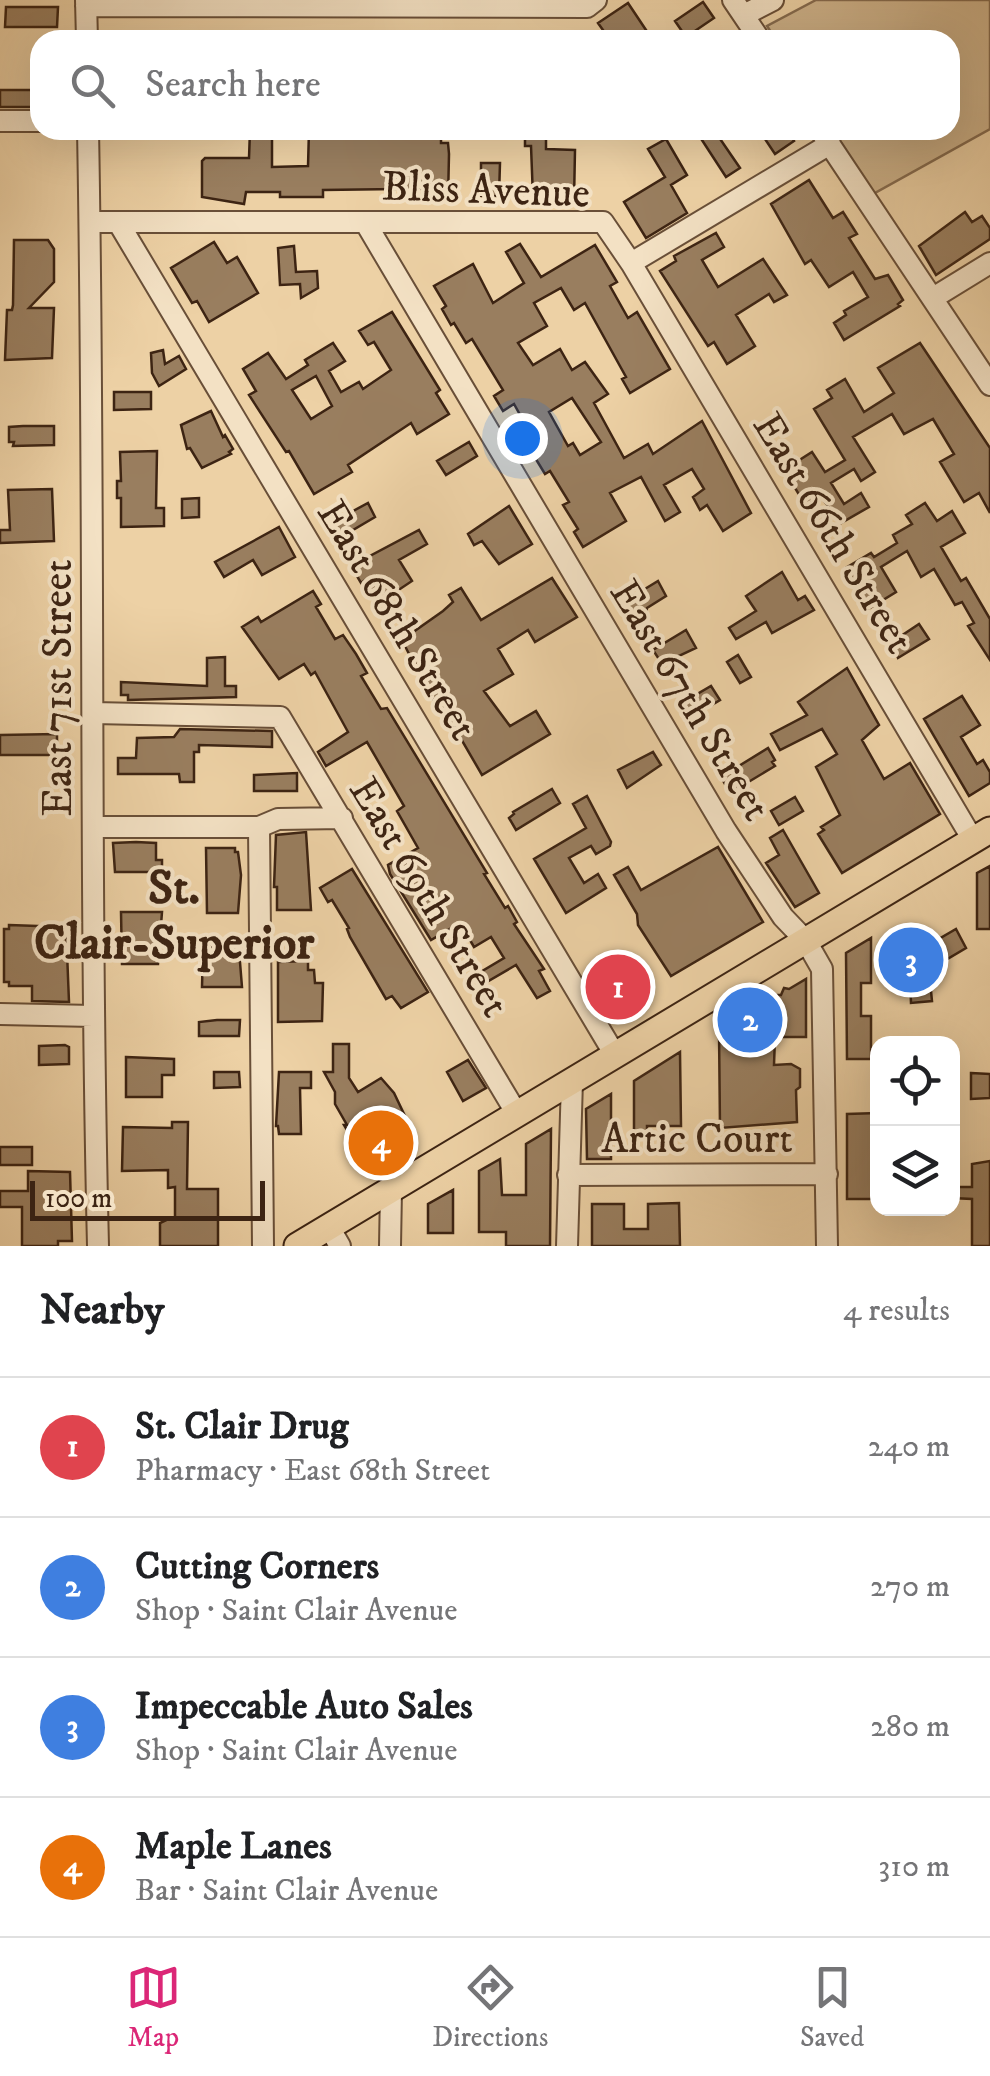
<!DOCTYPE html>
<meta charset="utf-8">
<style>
:root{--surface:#fff;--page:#f6f6f6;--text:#202124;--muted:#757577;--line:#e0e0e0;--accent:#db2777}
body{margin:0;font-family:"IM FELL DW Pica",serif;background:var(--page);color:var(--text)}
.controls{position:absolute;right:30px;bottom:30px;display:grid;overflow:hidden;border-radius:20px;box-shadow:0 10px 40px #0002}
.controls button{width:90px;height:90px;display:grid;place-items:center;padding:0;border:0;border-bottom:2px solid var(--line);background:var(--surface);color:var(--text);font:50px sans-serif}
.scale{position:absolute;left:30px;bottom:25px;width:235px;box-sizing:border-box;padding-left:10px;border:5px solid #3d2413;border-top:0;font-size:28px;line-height:35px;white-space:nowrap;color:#3d2413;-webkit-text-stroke:8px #f3e1c4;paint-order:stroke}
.you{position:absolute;left:522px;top:438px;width:35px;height:35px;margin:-25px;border:8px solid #fff;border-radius:50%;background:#1a73e8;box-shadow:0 0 0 15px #1a73e833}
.badge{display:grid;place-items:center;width:65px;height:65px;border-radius:50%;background:var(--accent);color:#fff;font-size:32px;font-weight:700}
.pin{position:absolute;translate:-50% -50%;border:5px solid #fff;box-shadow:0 2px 10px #0006}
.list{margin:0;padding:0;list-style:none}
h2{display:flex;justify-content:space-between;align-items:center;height:130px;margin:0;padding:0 40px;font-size:42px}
h2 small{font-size:32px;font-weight:400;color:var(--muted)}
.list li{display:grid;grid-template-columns:65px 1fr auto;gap:30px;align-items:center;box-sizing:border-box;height:140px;padding:0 40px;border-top:2px solid var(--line)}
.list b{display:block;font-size:38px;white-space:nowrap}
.list p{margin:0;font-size:32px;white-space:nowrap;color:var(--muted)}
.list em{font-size:32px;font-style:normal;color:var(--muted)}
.icon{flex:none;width:55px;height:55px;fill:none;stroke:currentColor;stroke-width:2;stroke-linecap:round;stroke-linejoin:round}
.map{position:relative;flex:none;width:990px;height:1246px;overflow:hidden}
.search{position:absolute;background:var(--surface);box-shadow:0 10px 40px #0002;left:30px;right:30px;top:30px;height:110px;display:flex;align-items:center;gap:25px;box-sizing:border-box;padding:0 35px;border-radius:30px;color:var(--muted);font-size:38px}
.sheet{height:690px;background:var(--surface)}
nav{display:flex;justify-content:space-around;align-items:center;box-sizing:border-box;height:140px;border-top:2px solid var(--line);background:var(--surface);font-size:28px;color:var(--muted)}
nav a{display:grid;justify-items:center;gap:5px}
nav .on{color:var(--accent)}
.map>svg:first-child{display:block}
.green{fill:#cfb48c;stroke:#866c50;stroke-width:2.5}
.building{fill:#997e5f;stroke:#3d2413;stroke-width:2.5;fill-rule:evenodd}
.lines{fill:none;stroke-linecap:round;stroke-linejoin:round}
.minor-casing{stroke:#694f38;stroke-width:24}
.major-casing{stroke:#3d2413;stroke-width:29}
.minor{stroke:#f3e1c4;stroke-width:20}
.major{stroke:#edd1a5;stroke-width:25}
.labels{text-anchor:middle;stroke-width:8;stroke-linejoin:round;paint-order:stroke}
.street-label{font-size:42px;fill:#3d2413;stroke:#f3e1c4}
.quarter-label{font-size:48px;font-weight:bold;fill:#3d2413;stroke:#f3e1c4}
</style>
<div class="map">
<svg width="990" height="1246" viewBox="0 0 990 1246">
<rect width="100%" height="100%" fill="#edd1a5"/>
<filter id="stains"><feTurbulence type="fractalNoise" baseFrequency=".002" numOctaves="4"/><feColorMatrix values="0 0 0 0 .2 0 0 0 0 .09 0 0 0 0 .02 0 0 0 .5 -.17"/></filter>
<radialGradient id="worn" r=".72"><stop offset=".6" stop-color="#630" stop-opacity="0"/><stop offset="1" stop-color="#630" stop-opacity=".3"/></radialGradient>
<!-- green -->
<path class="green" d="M816 0H990V129L873 194 833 130H950V40H776L767 26Z"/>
<!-- building -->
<path class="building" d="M703 2 714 18 686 37 675 21Z
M628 3 646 30 640 34 644 40H610L598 23Z
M6 7H58L57 27H5Z
M0 90H40V107H0Z
M250 130H272V167L308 166 309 130H441V143H448L449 154 448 200H433V189H398L323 190V197H280V192H246L244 204 202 197V161L205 158H249Z
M525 130H546V149L575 150 574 201 533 198 531 146H525Z
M710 130H714L740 168 726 177 700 137Z
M759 130H787L794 141 775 154Z
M666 139 687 175 671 185 687 213 646 238 624 202 665 177 648 149Z
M481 163H500L499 196H481Z
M809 180 833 218 843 212 857 234 849 238 875 279 888 275 903 300 898 304 900 306 844 340 834 323 846 315 844 311 868 297 853 272 829 287 811 260 805 264 771 204Z
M965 212 972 222 982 216 990 228V239L936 275 919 246Z
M716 233 724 247 702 260 718 287 763 259 787 295 774 302 769 294 736 315 755 346 727 364 714 342 708 346 660 271 676 261 674 256Z
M14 240H48L54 249V282L29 308H54L52 358 5 360 7 310H12L13 305Z
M214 242 227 263 237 257 258 293 209 322 197 301 192 303 171 268Z
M520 244 541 277 595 245 617 282 610 286 628 318 637 312 670 369 630 393 622 379 626 377 585 303 574 310 561 288 534 303 547 326 518 343 533 365 560 349 572 370 585 362 608 394 594 403 624 458 648 444 653 454 702 421 751 513 723 531 707 505 700 510 693 497 704 489 692 469 664 485 680 512 665 521 641 477 610 493 626 521 583 547 574 532 578 529 563 505 569 502 550 471 545 474 523 438 530 433 514 404 503 411 494 396 503 390 472 339 466 343 454 323 451 325 442 309 446 306 434 286 473 264 493 303 524 283 506 252ZM572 398 601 442 580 455 573 443 568 446 549 412Z
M294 246 296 272 317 271 318 288 301 298 300 284 280 285 278 248Z
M392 312 440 390 436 393 449 414 417 434 411 423 348 465 352 472 314 494 289 451 286 452 249 395 256 391 243 369 268 353 286 379 308 365 305 360 333 343 345 361 329 371 341 392 359 382 363 389 391 370 374 342 368 345 359 331ZM316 376 332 406 311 419 292 390Z
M920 343 990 448V513L979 493 964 502 940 462 954 454 933 419 904 434 892 414 853 437 875 472 861 481 854 469 831 483 844 504 861 493 869 507 841 523 821 497 806 506 784 470 812 452 825 472 845 460 814 409 832 398 827 390 845 379 864 412 894 393 878 368Z
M163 350 165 364 179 356 186 369 159 386 152 373 151 353Z
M114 392H151V409L114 410Z
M211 411 223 437 225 435 233 449 229 452 231 454 202 468 190 448 187 449 181 425Z
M23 426H54V445L13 446 14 442H9V427Z
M469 442 477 456 446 475 437 461Z
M157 451 156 508H164V526L121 527V498H117V481H121L120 452Z
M52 489 54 541 0 543V530H10L8 490Z
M199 498V517L182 518V499Z
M368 503 375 517 336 540 327 525Z
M925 503 937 521 952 511 965 533 941 547 961 581 966 578 990 619V660L968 626 974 623 962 602 955 605 934 569 921 577 907 551 881 567 896 592 865 611 856 597 859 594 844 569 871 553 874 557 897 543 893 535 912 524 906 515Z
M509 506 532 544 499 564 482 541 474 545 468 534Z
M279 527 295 557 262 575 253 560 224 577 215 562Z
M419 530 427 544 399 560 412 581 379 603 365 580 361 583 351 566Z
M782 572 798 600 805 596 814 610 772 633 766 622 736 639 729 628 756 611 746 596Z
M552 578 577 617 535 642 528 630 498 649 513 674 484 691 510 726 536 711 550 734 482 775 453 725 449 726 425 686 402 640 443 611 453 602 449 595 461 588 481 620Z
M658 581 666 596 647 608 646 614 641 612 631 618 622 603Z
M313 591 321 604 316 607 335 639 343 635 356 654 367 673 361 676 381 709 387 708 487 873 484 874 505 908 508 906 517 922 514 924 544 969 539 971 550 991 537 998 516 965 485 983 479 973 504 958 491 937 474 947 460 923 431 940 390 874 388 865 418 848 397 811 404 806 367 742 326 766 318 752 348 732 315 672 311 675 304 664 279 679 242 627 258 617 261 622Z
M919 624 929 639 898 658 892 642Z
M686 630 696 648 662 664 653 650Z
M738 655 751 677 740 683 727 662Z
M225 657V686H236V697L128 700V695H121V682L207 686V658Z
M847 668 879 725 862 740 884 779 910 763 940 814 842 873 818 834 824 830 821 827 840 815 816 767 837 754 822 729 780 750 771 734 807 715 798 702Z
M711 686 720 700 690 718 682 703Z
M962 696 980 725 961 737 977 764 983 760 990 772V783L969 796 924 719Z
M180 729 272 731V747L199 745V752H194V782H180L179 774H118V758H136L137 738 174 737Z
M57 734V755H0V735Z
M768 748 775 760 772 762 775 766 730 793 721 777Z
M653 752 661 765 627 788 618 770Z
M297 773V791H254V775Z
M552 789 560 803 516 830 509 818 514 814 513 812Z
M587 796 611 842 610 846 596 854 591 846 569 858 584 883 598 874 606 888 566 913 534 859 586 828 573 804Z
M795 797 803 811 779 825 771 811Z
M783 830 819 893 795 907 766 863 779 855 770 838Z
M306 832 311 910H277V887H274L276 835Z
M136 842 156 843V860H162V872H115L113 843Z
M718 847 763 922 671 976 638 925 637 914 614 875 628 867 641 890Z
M206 848H235V852H238L241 875 238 913H207Z
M990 866V929H977V873Z
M352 869 428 992 401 1008 392 996 386 999 350 937 347 929 349 928 332 900 328 902 320 888Z
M121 912H162L158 964H122Z
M9 925 66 927 69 1002 32 1001V986H9V982H4V929H9Z
M956 929 966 948 929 970 932 1001 911 1003 909 948 930 944Z
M871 938V983H861V1016H871V1059H847L846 953Z
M234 946V950H239L242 987H202L203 947Z
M308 961V970H314L315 983H323L322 1021 278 1022V962Z
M620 962 640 997 615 1012 595 977Z
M806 979V1037H775L774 1065 791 1064 800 1069V1087L796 1090 797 1122 720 1128 719 1030 757 1008 759 1003 768 1005 773 995H781L784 988 789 989Z
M217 1020H240L239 1036H199V1022Z
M333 1044H349V1078L358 1092 381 1078 394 1093 405 1116 381 1131 389 1145 365 1160 344 1125H347L335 1104V1092L324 1072H333Z
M65 1045 69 1047V1064L39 1065V1046Z
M680 1052 681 1126H647V1139L634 1138V1081Z
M126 1057 174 1059V1075H162V1097H126Z
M468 1060 486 1088 463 1101 447 1072Z
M214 1072H239L240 1087 214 1088Z
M279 1072H311V1088H300L301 1134H279L278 1126H276Z
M971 1073 990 1074V1098L971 1099Z
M611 1094V1159H587L586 1109Z
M878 1113V1199H847V1114Z
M172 1122H188L187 1189H218V1246H160V1223L175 1216V1187L168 1188V1170L122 1171 123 1127 172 1128Z
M551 1129 550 1246H506V1232H479V1171L500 1159 502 1195H526V1144Z
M0 1147H32V1165H0Z
M990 1161V1246H972V1199L952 1198V1187H972V1164Z
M28 1171 70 1172 72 1241H58V1246H22V1207H0V1191H28Z
M453 1190V1233H428V1204Z
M679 1203 680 1246H592V1204H624V1229H648V1204Z"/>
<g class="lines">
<defs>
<path id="minor" d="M86 0 87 40
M733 0 760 40
M86 6 587 7 596 0
M744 15 773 0
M0 121H40
M88 130C95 502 89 874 98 1246
M820 130 990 385
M90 222H603L631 263 973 840
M118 222 615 1055
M365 222 726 831 783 917 806 941 822 969 827 1246
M631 263 830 144
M933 298 990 263
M94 713 280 717 517 1114
M95 827H259L278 819 342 818
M259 827 263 1246
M0 1014 93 1016
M568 1175 827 1174
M329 1227 340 1246
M390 1246 391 1190
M567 1246 572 1081"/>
<path id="major" d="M297 1246 990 830"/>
</defs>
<!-- minor casing -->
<use href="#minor" class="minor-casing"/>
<!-- major casing -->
<use href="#major" class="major-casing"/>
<!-- minor -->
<use href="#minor" class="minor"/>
<!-- major -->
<use href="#major" class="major"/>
</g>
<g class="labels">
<!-- street labels -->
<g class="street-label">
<text transform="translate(486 188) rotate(2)" y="15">Bliss Avenue</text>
<text transform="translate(835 532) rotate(59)" y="15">East 66th Street</text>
<text transform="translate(399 619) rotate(59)" y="15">East 68th Street</text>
<text transform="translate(56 688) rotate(-90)" y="15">East 71st Street</text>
<text transform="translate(692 699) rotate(59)" y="15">East 67th Street</text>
<text transform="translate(431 896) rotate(59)" y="15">East 69th Street</text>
<text x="697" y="1152">Artic Court</text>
</g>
<!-- quarter labels -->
<g class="quarter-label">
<text x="174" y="903">St.<tspan x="174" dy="55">Clair-Superior</tspan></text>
</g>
</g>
<rect width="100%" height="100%" filter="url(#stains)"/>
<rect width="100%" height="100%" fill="url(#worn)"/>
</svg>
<div class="controls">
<button><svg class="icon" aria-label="locate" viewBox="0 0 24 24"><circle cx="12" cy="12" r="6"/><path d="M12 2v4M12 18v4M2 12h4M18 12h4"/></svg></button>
<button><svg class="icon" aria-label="layers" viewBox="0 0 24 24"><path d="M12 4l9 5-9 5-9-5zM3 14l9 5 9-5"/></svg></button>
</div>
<div class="scale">100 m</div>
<div class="you"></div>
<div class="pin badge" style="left:618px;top:987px;background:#e0444e">1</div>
<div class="pin badge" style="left:750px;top:1020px;background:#3f7fe0">2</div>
<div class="pin badge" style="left:911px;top:960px;background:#3f7fe0">3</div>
<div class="pin badge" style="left:381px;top:1143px;background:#e8710a">4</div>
<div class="search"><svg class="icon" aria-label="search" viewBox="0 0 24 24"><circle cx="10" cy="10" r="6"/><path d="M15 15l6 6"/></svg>Search here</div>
</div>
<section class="sheet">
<h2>Nearby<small>4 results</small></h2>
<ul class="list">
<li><span class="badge" style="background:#e0444e">1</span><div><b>St. Clair Drug</b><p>Pharmacy · East 68th Street</p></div><em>240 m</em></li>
<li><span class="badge" style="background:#3f7fe0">2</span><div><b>Cutting Corners</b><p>Shop · Saint Clair Avenue</p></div><em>270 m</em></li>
<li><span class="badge" style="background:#3f7fe0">3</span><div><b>Impeccable Auto Sales</b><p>Shop · Saint Clair Avenue</p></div><em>280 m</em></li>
<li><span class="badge" style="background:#e8710a">4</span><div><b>Maple Lanes</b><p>Bar · Saint Clair Avenue</p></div><em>310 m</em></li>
</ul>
</section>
<nav>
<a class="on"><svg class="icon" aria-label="map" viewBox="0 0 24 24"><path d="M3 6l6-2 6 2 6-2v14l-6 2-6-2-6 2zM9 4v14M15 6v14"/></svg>Map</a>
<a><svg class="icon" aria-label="directions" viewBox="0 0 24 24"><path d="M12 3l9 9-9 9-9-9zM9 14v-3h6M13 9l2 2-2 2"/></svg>Directions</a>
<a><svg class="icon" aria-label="saved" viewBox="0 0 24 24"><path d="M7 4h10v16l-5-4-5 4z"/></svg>Saved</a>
</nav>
